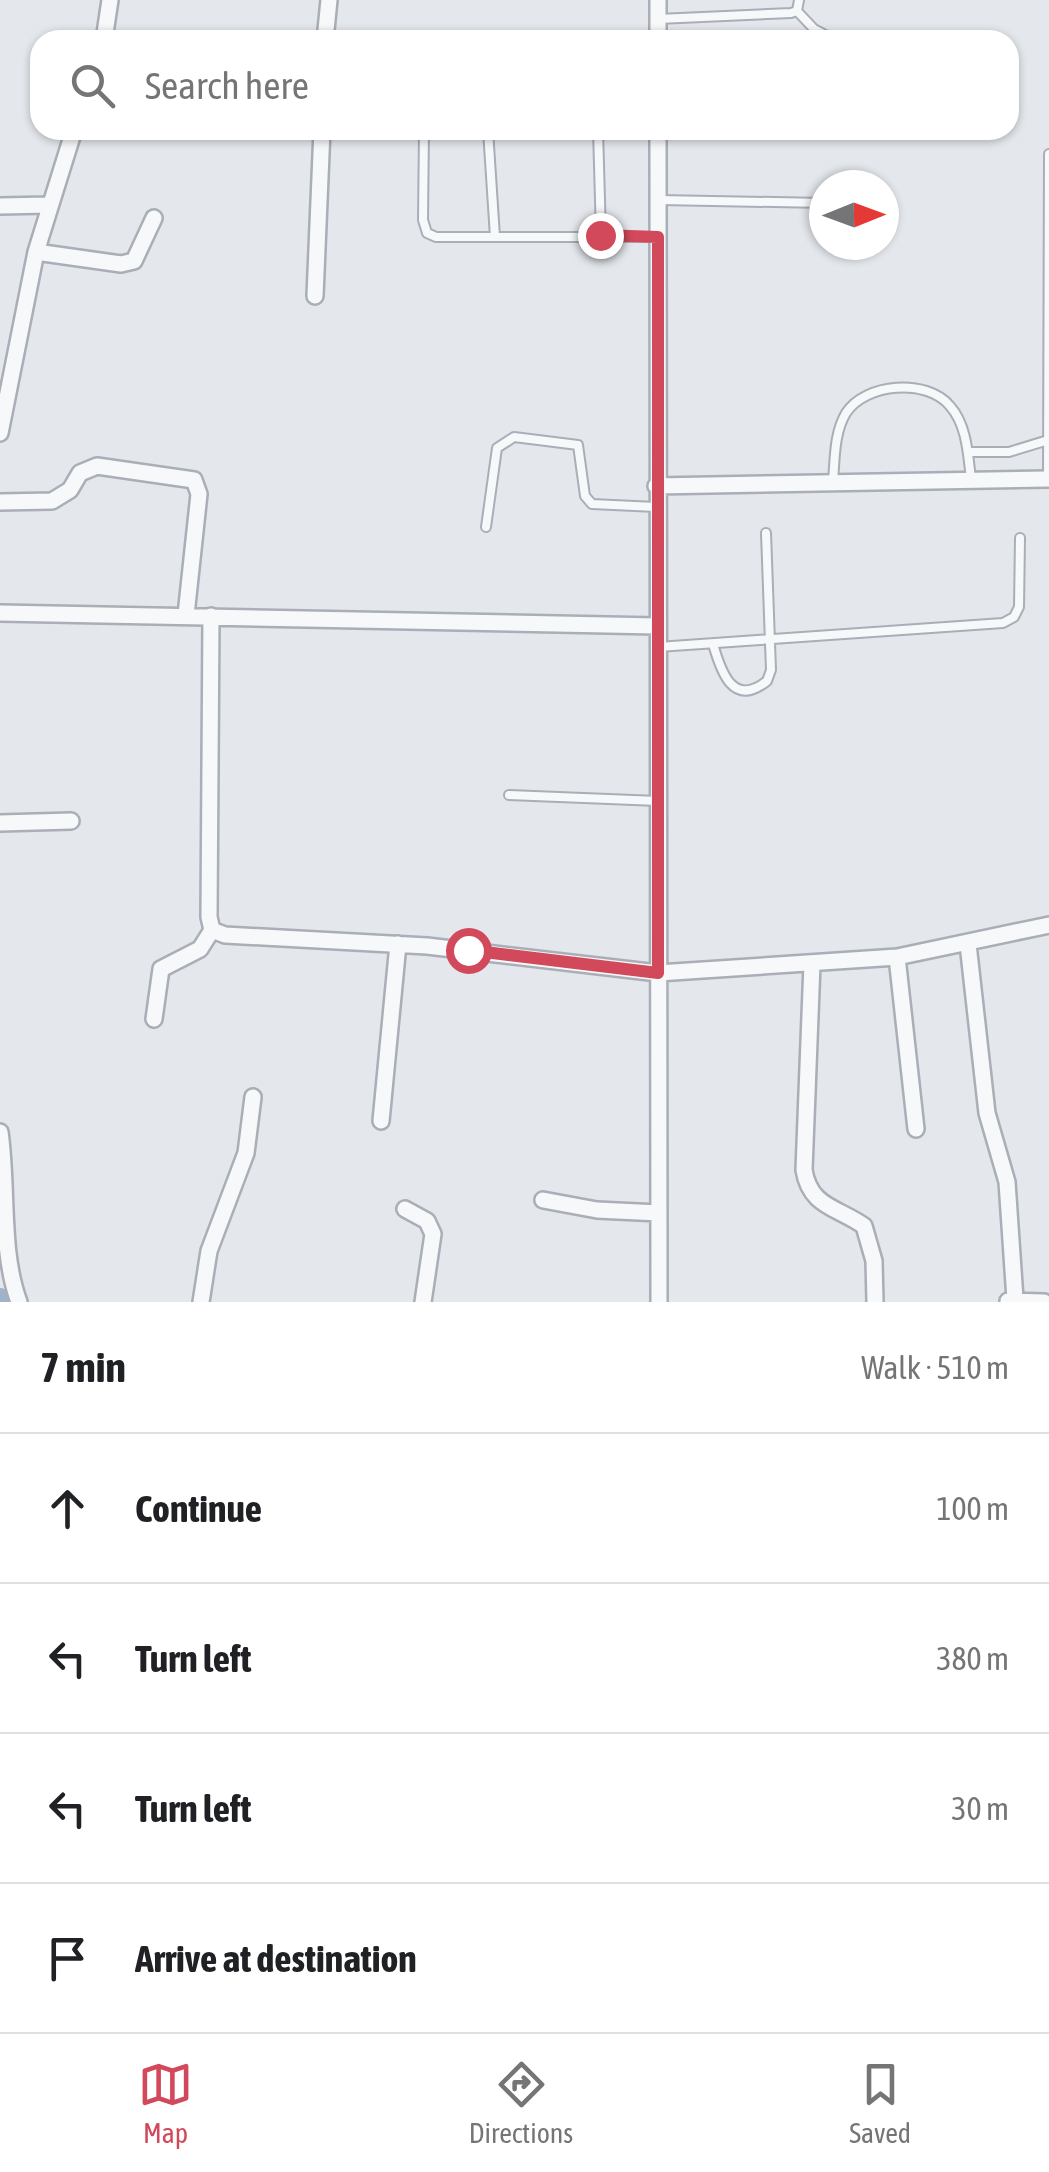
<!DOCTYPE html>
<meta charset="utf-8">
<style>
:root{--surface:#fff;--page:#f2f2f2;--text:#202124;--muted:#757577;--line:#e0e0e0;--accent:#d1495b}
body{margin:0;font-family:"Asap Condensed",sans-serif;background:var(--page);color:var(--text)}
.compass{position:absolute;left:809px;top:170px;width:90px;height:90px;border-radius:50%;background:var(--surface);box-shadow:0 2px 8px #0004;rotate:89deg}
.stop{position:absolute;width:30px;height:30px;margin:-22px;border:8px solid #d1495b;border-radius:50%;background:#fff}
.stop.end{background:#d1495b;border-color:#fff;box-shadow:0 2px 10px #0008}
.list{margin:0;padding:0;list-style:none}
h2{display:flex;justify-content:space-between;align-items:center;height:130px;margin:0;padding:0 40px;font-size:42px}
h2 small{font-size:32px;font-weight:400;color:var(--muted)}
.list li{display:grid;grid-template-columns:65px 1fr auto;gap:30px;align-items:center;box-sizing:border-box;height:150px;padding:0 40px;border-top:2px solid var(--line)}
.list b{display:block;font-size:38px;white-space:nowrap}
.list em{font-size:32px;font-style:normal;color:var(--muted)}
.icon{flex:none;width:55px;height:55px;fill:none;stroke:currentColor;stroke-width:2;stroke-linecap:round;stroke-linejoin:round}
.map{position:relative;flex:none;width:1049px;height:1302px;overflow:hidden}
.search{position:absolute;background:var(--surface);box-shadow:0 2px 8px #0004;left:30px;right:30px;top:30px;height:110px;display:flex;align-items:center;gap:25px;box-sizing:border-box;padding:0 35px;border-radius:30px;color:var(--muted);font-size:38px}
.sheet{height:730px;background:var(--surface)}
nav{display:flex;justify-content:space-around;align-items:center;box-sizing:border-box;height:140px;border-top:2px solid var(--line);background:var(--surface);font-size:28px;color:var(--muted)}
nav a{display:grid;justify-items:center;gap:5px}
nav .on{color:var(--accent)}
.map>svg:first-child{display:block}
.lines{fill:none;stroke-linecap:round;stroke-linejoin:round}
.river{stroke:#9fb4cc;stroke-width:22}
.lane-casing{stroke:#a9aeb7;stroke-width:12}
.street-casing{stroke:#a9aeb7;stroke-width:20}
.lane{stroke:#f7f8fa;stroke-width:8}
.street{stroke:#f7f8fa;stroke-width:15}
.route{stroke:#d1495b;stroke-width:12}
</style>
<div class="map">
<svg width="1049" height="1302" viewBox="0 0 1049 1302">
<rect width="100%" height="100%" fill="#e4e7ec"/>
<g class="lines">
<!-- river -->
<path class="river" d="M0 1299 1 1302"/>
<defs>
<path id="lane" d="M797 11 814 29 835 40
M658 19 791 13 797 11 799 0
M424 130 423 220 427 233 436 237H657
M488 130 495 237
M598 130 601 235
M659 200 824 203
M968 452H1009L1048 440
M1048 479 1049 154
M833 481C835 459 834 433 846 413 865 383 927 378 950 406 967 425 968 455 971 479
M486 527 497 448 514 437 578 445 585 496 592 504 656 507
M713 644C721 672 733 708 767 681L771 670 766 533
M658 647 1003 623 1014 617 1019 607 1020 538
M509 795 658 801"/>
<path id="street" d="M658 0V40
M104 40 110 0
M325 40 329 0
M658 130 659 1302
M0 206 49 205
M36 252 121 264 134 261 154 218
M315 296 322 130
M0 433 36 252 74 130
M656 486 1049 479
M0 502 52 501 70 490 80 473 97 466 194 480 199 494 186 615
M0 613 657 626
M211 616 209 917 212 930 225 935 427 946 658 973 897 957 1049 925
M0 823 71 821
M968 944 987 1113 1007 1182 1015 1299
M897 957 916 1129
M812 964 804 1170C810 1207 837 1207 864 1226L874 1261 875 1302
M154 1019 161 969 200 949 212 930
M381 1121 398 944
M0 1132C8 1188 0 1251 19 1302
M543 1200 597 1210 659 1213
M405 1209 427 1221 433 1234 423 1302
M1008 1301 1044 1302
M201 1302 209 1251 246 1153 253 1097"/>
</defs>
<!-- lane casing -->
<use href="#lane" class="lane-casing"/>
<!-- street casing -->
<use href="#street" class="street-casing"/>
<!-- lane -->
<use href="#lane" class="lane"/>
<!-- street -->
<use href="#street" class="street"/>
</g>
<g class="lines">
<!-- route -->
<path class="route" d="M468 950 658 973V237L600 235"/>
</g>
</svg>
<svg class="compass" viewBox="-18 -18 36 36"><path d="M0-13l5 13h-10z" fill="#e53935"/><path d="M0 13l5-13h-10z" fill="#757577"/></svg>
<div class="stop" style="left:468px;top:950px"></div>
<div class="stop end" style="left:600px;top:235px"></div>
<div class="search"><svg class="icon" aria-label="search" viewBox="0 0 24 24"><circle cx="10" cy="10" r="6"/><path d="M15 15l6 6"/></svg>Search here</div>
</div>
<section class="sheet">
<h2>7 min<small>Walk · 510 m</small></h2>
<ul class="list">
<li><svg class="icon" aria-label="ahead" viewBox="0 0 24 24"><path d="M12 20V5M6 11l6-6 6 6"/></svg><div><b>Continue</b></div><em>100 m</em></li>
<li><svg class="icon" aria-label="left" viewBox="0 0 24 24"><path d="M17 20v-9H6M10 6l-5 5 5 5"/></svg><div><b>Turn left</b></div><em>380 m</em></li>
<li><svg class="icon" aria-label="left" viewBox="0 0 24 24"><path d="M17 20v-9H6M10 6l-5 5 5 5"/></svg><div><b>Turn left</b></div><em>30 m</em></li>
<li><svg class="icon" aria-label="arrive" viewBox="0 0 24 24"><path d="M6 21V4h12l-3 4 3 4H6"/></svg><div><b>Arrive at destination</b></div></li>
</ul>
</section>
<nav>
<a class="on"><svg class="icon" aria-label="map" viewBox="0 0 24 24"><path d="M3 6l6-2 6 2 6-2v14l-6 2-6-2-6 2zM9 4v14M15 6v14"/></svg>Map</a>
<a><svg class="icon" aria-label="directions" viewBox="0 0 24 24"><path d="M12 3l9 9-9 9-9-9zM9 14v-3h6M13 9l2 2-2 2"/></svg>Directions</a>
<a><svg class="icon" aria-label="saved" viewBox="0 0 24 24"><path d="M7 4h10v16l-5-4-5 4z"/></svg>Saved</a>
</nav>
